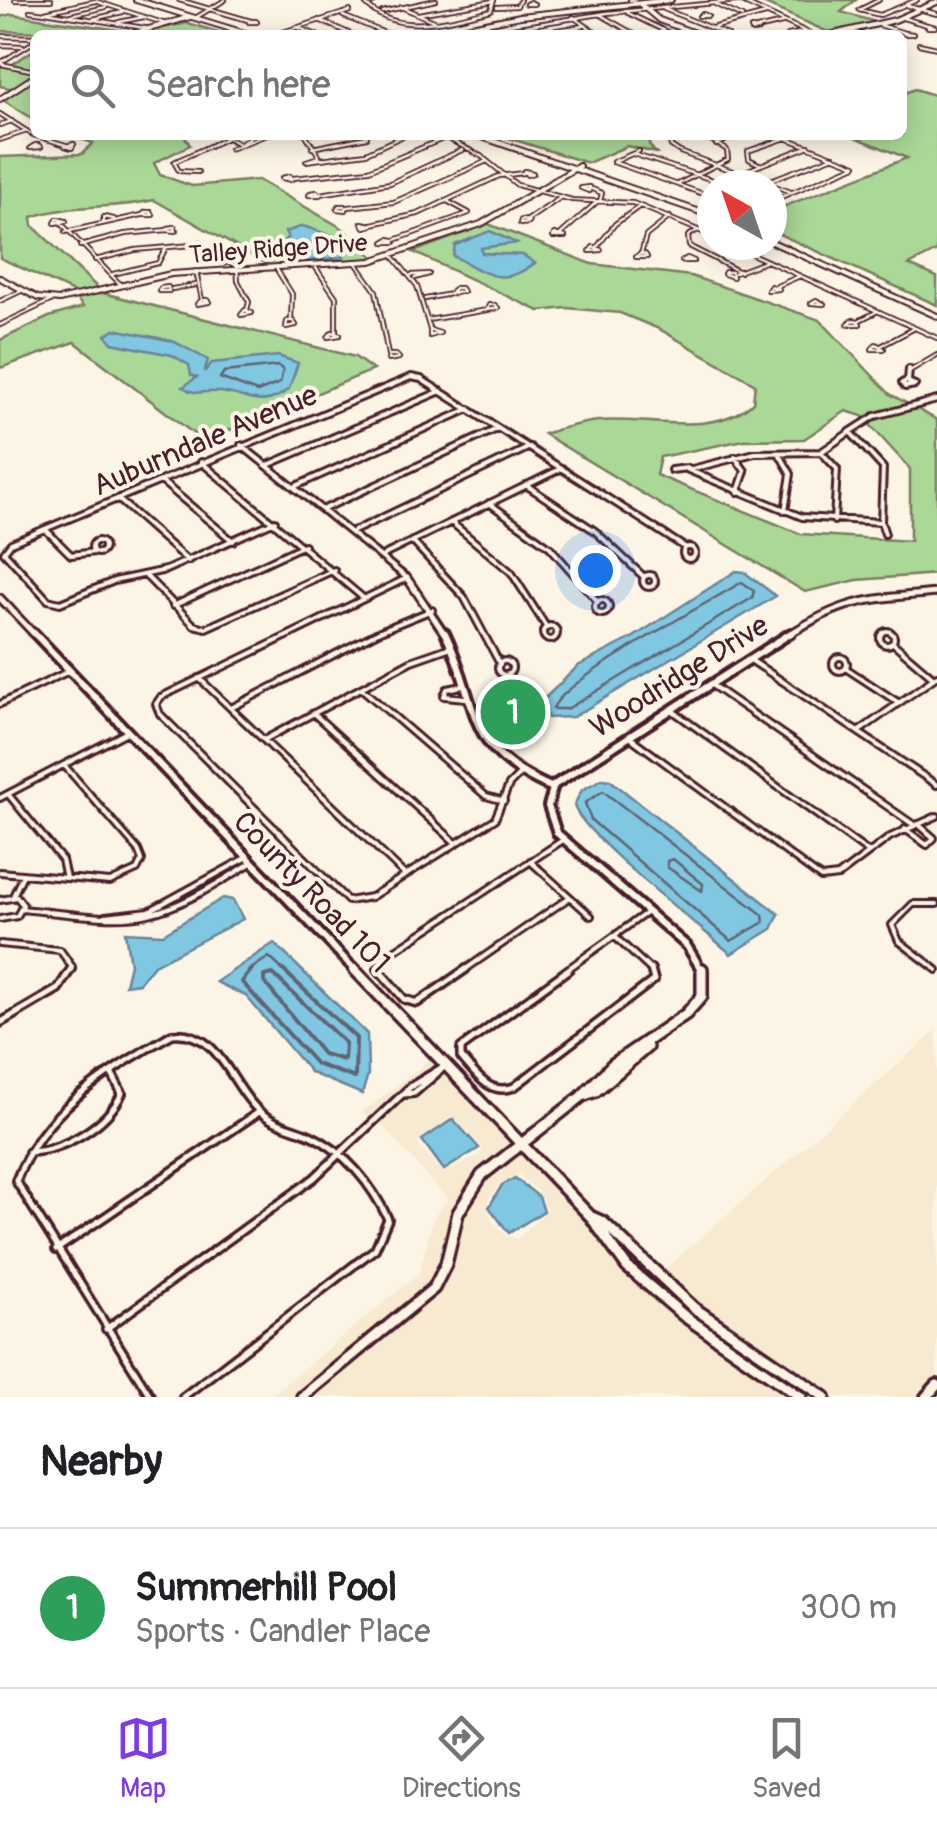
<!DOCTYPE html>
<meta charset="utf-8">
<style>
:root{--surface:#fff;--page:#f6f6f6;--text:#202124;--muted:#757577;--line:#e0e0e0;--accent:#7c3aed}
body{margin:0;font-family:Pangolin,sans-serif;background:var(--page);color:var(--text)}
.compass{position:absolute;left:697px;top:170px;width:90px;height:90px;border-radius:50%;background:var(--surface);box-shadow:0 5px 25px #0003;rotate:320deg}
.you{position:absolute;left:595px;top:570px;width:35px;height:35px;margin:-25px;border:8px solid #fff;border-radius:50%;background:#1a73e8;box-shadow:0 0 0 15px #1a73e833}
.badge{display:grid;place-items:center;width:65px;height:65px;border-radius:50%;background:var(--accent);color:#fff;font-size:32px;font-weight:700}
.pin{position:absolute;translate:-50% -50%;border:5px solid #fff;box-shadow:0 2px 10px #0006}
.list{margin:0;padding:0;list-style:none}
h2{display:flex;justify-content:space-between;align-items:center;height:130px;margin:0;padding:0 40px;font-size:42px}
h2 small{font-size:32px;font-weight:400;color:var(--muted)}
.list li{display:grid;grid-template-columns:65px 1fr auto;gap:30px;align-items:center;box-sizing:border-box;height:160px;padding:0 40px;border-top:2px solid var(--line)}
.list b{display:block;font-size:38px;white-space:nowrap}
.list p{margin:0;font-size:32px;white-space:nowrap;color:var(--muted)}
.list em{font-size:32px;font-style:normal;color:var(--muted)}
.icon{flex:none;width:55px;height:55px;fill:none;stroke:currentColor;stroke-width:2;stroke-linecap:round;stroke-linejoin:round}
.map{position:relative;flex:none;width:937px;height:1397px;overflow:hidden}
.search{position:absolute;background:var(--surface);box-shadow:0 5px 25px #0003;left:30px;right:30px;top:30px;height:110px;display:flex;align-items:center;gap:25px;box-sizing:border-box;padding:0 35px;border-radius:15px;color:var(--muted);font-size:38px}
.sheet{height:290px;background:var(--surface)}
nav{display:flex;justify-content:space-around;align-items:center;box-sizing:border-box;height:140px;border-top:2px solid var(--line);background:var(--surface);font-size:28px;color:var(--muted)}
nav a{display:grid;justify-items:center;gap:5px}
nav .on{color:var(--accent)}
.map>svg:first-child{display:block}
.built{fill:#f8ead1;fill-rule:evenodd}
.green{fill:#aad897;stroke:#7a7c61;stroke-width:2.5;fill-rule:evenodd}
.water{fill:#80c8e1;stroke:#6a8498;stroke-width:2.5}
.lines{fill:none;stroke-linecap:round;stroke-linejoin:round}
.shore-far1{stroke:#606374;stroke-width:2.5}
.shore{stroke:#606374;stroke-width:4}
.street-far2-casing{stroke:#4a1f2b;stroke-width:6}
.street-far1-casing{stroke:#4a1f2b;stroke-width:10}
.street-casing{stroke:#4a1f2b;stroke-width:12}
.secondary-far3-casing{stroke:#4a1f2b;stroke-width:8}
.secondary-far2-casing{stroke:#4a1f2b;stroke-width:11}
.secondary-far1-casing{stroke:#4a1f2b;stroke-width:14}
.secondary-casing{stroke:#4a1f2b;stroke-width:16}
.street-far2{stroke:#fcf5e5;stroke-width:2.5}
.street-far1{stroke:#fcf5e5;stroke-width:4}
.street{stroke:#fcf5e5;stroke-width:5}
.secondary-far3{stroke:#fcf5e5;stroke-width:4}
.secondary-far2{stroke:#fcf5e5;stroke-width:5}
.secondary-far1{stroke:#fcf5e5;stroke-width:6}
.secondary{stroke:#fcf5e5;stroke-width:9}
.labels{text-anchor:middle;stroke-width:8;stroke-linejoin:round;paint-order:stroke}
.far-street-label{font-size:25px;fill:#4a1f2b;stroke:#fcf5e5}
.street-label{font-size:30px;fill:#4a1f2b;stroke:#fcf5e5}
</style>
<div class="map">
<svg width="937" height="1397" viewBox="0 0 937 1397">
<rect width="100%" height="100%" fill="#fcf5e5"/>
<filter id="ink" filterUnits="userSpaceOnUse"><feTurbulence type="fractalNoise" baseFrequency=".01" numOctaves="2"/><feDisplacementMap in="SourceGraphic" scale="20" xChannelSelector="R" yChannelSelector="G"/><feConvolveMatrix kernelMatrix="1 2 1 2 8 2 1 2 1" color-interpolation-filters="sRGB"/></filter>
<g filter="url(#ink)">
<!-- built -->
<path class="built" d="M937 1030V1376L918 1397H832L696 1305 659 1274Z
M432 1058 515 1143 463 1191 442 1262 430 1285 294 1397H269L419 1273 433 1219 447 1199 382 1125 361 1113ZM452 1116 483 1148 480 1155 444 1173 420 1149 419 1140Z
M521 1149 657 1300 793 1397H310L437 1291 450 1266 462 1214 485 1178ZM520 1175 541 1195 547 1211 518 1238 508 1237 494 1224 486 1206 499 1183Z"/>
<!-- green -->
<path class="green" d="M780 0H856L841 12 879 23 830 33 765 4Z
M12 14 139 33 187 23 229 35 0 31V17Z
M35 49V120L3 100 18 90 0 86V66L8 67Z
M915 89 937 96V251L909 265 937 277V305L772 231V211L907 158 850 135H902V94Z
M69 135H184L190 145 154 163 160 175 192 186 258 180 342 228 375 258 274 268 154 200C113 210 71 203 32 217L33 226 103 293 355 357 373 370 203 441 75 342 0 368V340L49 317 83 307 71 291 0 258V157L82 154 93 143Z
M499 135H650L649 145 656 153 627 146 588 163Z
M488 224 592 264 691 276 820 320 890 394 937 420V574L857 580 805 592 544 434C562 428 579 423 598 421 645 416 714 439 753 402L755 384 659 329 620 313 567 308 539 311 413 252ZM846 411 862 416 910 469V541L801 534 656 475 660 457 744 440 804 439Z"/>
<!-- water -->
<path class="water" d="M303 226 336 237 344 257 301 262 305 250 280 245 288 237 285 232Z
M490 231 516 243 481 248 482 253 523 255 535 263C500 290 484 271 453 256L455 245Z
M114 329 173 341 208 360 204 372 212 363 278 356 298 363 289 389C260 412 249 395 221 392 206 390 197 397 183 387L197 377 191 375 189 365 172 355 112 343 106 335Z
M736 571 744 572 776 596 573 717 548 718 543 700 578 666 632 638Z
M602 779 610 780 779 914 772 929 731 954C702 928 578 831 574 805L582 790Z
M223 898 233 900 243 919 154 965 139 983 125 985 130 964 125 932 163 934Z
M274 943 367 1034 368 1074 362 1094 311 1073 246 996 216 982Z
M453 1119 479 1148 444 1170 422 1140Z
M515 1178 539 1197 544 1211 509 1233 489 1207 502 1185Z"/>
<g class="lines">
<!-- shore-far1 -->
<path class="shore-far1" d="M278 366 283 370 280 383 257 392 220 378 224 372Z
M742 582 754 591 752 598 567 709H553C559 682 710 602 742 582Z
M603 791 763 915 764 922 731 941 591 820 585 803Z
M673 859 703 884 702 891 667 867V861Z
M248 971 269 957 284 971"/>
<!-- shore -->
<path class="shore" d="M252 969 242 982 316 1064 355 1078 356 1038 282 969
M273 974 345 1043 344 1060 323 1054 264 982V976Z"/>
<defs>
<path id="street-far2" d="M15 0H51
M179 0 251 21
M362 0C393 39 450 20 491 10L494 0
M630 0H635
M879 0 859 10 880 15 917 0
M369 1 375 2 370 4Z
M740 1 813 35
M530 2 534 4H526Z
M715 4 742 17
M908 6 937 14
M401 7 434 21
M497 7 517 6 520 0
M664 9 728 35
M30 11 45 13
M382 12 436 0
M628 13 673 35
M418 14 494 1
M599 14 636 35
M703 14 708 16H699Z
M71 15 106 7
M343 16 390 35
M573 17 600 35
M195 18 225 0
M903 18 927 25
M93 19 123 12
M319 20 353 35
M251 21H256L257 22H249Z
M119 22 144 17
M879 25 905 33
M928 25 935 27H928Z
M297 27 317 35
M712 28 766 14
M151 29 45 12 95 1 163 23
M499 29 510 35
M751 29 759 30 752 31Z
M757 29 782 23
M850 31 864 35
M906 33 913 34H904Z
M273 35 350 11
M468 35 607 13 748 0
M522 35 584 26
M788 35 803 32
M0 36 35 37
M919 44 937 48
M0 45 23 46
M0 63 35 41
M1 64 35 71
M0 114 33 135 66 145
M0 125 12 121
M222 135 239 144
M306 135 319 156
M441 135 481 156 517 185 572 200 633 203 712 236
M668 135 671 146 680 152 771 185
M0 140 27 131
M241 143 254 135
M74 144 72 148 65 146Z
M35 145H39L41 147 30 148Z
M716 145 737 135
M312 148 367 137
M230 149 266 135
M633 154 728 185
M319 157 306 161 366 153 405 135
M613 162 712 197
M613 162 639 151
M761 165 749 159 748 151 786 138 856 165 781 197
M524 171 533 173 527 175Z
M198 172 179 171 174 162 225 139
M743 172 809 146
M290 176 291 180 282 178Z
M293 178 369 170 445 138
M768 181 834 156
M678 184 728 159 727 150 703 135
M772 185 791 192
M590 187 589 191 581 188Z
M592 189 602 193 600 201
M317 192 320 195H309L310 193Z
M320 194 390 183 462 150
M339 206H345L346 210 337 209Z
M348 207 394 202 487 161
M146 212H151L153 215H142Z
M57 219 66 221 55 223Z
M521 220 528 221 529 223 520 224Z
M526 221 560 198
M103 222 104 217 114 219
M61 223 121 285
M362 223 372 225 365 227Z
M372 224 418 214 499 176 523 173
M175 227 176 231 167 230 168 228Z
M698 230 688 236 689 246 740 272
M65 232 142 215
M554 234 565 237H553Z
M561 234 598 201
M389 239 394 240 395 242H384Z
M395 240 469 213 447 201
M200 242 201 246 192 245Z
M732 245 937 338
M80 246 125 234 167 230
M593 247 601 250 590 251Z
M597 247 615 224 640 206
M639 254H645L647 257H636Z
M641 254 646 236 670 217
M393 256 417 286 430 330
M226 258 225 263 217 261Z
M687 258 694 261H682Z
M95 260 135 250 192 245
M228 261 237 267 238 281 249 302 247 310
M356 263 376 291 388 355
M316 268 336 297V332
M277 270 292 294 291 321
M196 271 202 300
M725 272H732L733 277 724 274Z
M735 273 767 261
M113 274 158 263 166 248
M411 275 429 274 415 278
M771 286 779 289 768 290Z
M777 286 800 276
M168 287 169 291H159L161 288Z
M455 288H461L463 292H452Z
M172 289 196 285
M425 299 455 293
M202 300H207L209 302 197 304Z
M816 300 824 304 811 303Z
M0 301 23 290
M489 305H495L498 308 487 310Z
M245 310 252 313 241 315Z
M428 320 487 310
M853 320 858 321 860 324H848Z
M287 321H293L296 325 286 327Z
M858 321 876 312
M0 325 52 300
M430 330 440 333 430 336Z
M332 332 340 335 328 337Z
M876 344 884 349H872Z
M881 346 913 329
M389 355H396L399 358 388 360Z
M908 372 937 355"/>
<path id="street-far1" d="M906 381 915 385 905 387 902 383Z
M908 381 909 369
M850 432 883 468 881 522 802 517 688 470 755 453 821 452Z
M850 432 875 416 937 400
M241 445 407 578 161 697 156 704 160 714 348 901 371 897 495 819 509 785 520 774
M821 452 837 469 834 521
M780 455 791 474 785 511
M735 457 745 471 738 492
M201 462 362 597
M268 465 441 391
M671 470 688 468
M161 481 233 541
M526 485 595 531 644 577
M296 486 469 409
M118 499 188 561
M489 503 550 547 598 602
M324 509 497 429
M275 521 166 570 114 581 60 603 48 600 4 552 11 543 411 377 421 379 686 548
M451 522 511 572 547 628
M881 522 885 534
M45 529 71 555 94 552
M354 531 530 447
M92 547a6 6 0 1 1 12 0a6 6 0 1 1-12 0Z
M412 541 464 597 500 664
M683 553a6 6 0 1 1 12 0a6 6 0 1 1-12 0Z
M384 555 562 468
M643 581a6 6 0 1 1 12 0a6 6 0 1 1-12 0Z
M145 575 194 625 206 628 334 570
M595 607a7 7 0 1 1 14 0a7 7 0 1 1-14 0Z
M173 606 304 545
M543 633a7 7 0 1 1 14 0a7 7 0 1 1-14 0Z
M880 638a7 7 0 1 1 14 0a7 7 0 1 1-14 0Z
M893 643 934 678
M833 664a7 7 0 1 1 14 0a7 7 0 1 1-14 0Z
M498 668a7 7 0 1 1 14 0a7 7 0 1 1-14 0Z
M752 661 937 785
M847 669 899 703
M199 678 405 875
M463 686 447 689 444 696 466 698
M713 686 914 825
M361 688 486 796 504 801
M0 704 67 672
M231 708 380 631 432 610
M673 711 868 852
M313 713 456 843
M858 732 937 676
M631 738 821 878 838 876 890 837 937 816
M264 740 411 661 451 647
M8 794 62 860 66 878
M0 798 125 733
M905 829 927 845 934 838 918 824
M530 861 591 916
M0 872 110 882 137 870 142 860 138 850 64 765
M13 896 23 875
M0 900 17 897 23 905 17 916 0 919
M937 904H913L892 925 899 941 937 970
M22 909C140 922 148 928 251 863
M105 916 149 911 246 858
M614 936 652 971
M614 936 646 913
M0 944 60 950 72 967 69 971
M379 971 382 959 563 840
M463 971 570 897
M565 971 614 936"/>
<path id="street" d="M378 969 404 999 417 1003 466 969
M569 969 461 1048V1057C476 1074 489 1096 514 1087L654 980 651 969
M0 1023 58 989 71 969
M404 1094 414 1093 444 1067
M29 1152C63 1151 108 1125 122 1093L111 1072
M56 1250 259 1112
M106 1329 314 1178 410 1087 443 1067
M151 1397 16 1181C45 1107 106 1073 172 1034 220 1029 230 1086 260 1112 274 1124 293 1128 310 1135 345 1151 372 1185 388 1219L375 1249 183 1397"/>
<path id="secondary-far3" d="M136 0 251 35
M640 4 659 20 700 35
M128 35 190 17
M427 35 520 16 671 0
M829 35 895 20 937 2
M0 99 35 76
M476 135 712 216
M772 242 937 316
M0 278 38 298 59 300 171 274 371 261 481 224 579 166"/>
<path id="secondary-far2" d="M407 578 446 636
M0 598 36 636
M787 636C845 598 870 599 937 593"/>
<path id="secondary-far1" d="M34 633 356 971
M445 633C482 710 461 749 553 788
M702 971 687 946 557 833 548 806 554 785 791 633"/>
<path id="secondary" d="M354 969 591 1217 627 1267 684 1316 801 1397
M582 1096 596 1091 647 1047
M592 1217 603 1222 694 1308 825 1397
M302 1397 434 1288 446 1264 458 1213 482 1175 581 1097 613 1064 686 1014 702 996V969
M926 1397 937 1385"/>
</defs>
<!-- street-far2 casing -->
<use href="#street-far2" class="street-far2-casing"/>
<!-- street-far1 casing -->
<use href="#street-far1" class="street-far1-casing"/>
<!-- street casing -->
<use href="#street" class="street-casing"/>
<!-- secondary-far3 casing -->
<use href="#secondary-far3" class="secondary-far3-casing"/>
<!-- secondary-far2 casing -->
<use href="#secondary-far2" class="secondary-far2-casing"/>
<!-- secondary-far1 casing -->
<use href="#secondary-far1" class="secondary-far1-casing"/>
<!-- secondary casing -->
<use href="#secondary" class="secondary-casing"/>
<!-- street-far2 -->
<use href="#street-far2" class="street-far2"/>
<!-- street-far1 -->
<use href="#street-far1" class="street-far1"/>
<!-- street -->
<use href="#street" class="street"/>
<!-- secondary-far3 -->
<use href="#secondary-far3" class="secondary-far3"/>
<!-- secondary-far2 -->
<use href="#secondary-far2" class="secondary-far2"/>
<!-- secondary-far1 -->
<use href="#secondary-far1" class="secondary-far1"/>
<!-- secondary -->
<use href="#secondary" class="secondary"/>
</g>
</g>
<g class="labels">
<!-- far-street labels -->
<g class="far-street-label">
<text transform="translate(278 248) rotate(-4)" y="9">Talley Ridge Drive</text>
</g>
<!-- street labels -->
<g class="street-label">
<text transform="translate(205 440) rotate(-23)" y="10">Auburndale Avenue</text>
<text transform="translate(679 676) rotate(-32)" y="10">Woodridge Drive</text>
<text transform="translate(312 892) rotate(46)" y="10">County Road 101</text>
</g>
</g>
</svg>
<svg class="compass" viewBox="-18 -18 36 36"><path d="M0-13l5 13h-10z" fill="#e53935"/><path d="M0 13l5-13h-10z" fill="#757577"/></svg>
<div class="you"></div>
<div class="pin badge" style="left:513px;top:712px;background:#2e9e5b">1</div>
<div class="search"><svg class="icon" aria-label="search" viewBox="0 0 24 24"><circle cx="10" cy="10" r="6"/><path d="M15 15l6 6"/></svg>Search here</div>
</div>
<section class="sheet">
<h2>Nearby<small></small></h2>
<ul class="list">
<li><span class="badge" style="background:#2e9e5b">1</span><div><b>Summerhill Pool</b><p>Sports · Candler Place</p></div><em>300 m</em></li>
</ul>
</section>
<nav>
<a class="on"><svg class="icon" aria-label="map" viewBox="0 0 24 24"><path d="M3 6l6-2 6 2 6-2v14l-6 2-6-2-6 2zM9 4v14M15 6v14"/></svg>Map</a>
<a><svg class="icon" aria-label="directions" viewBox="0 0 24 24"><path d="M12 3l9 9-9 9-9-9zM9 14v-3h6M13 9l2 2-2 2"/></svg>Directions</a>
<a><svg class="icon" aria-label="saved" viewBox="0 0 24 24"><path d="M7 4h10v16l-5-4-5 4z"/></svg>Saved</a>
</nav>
